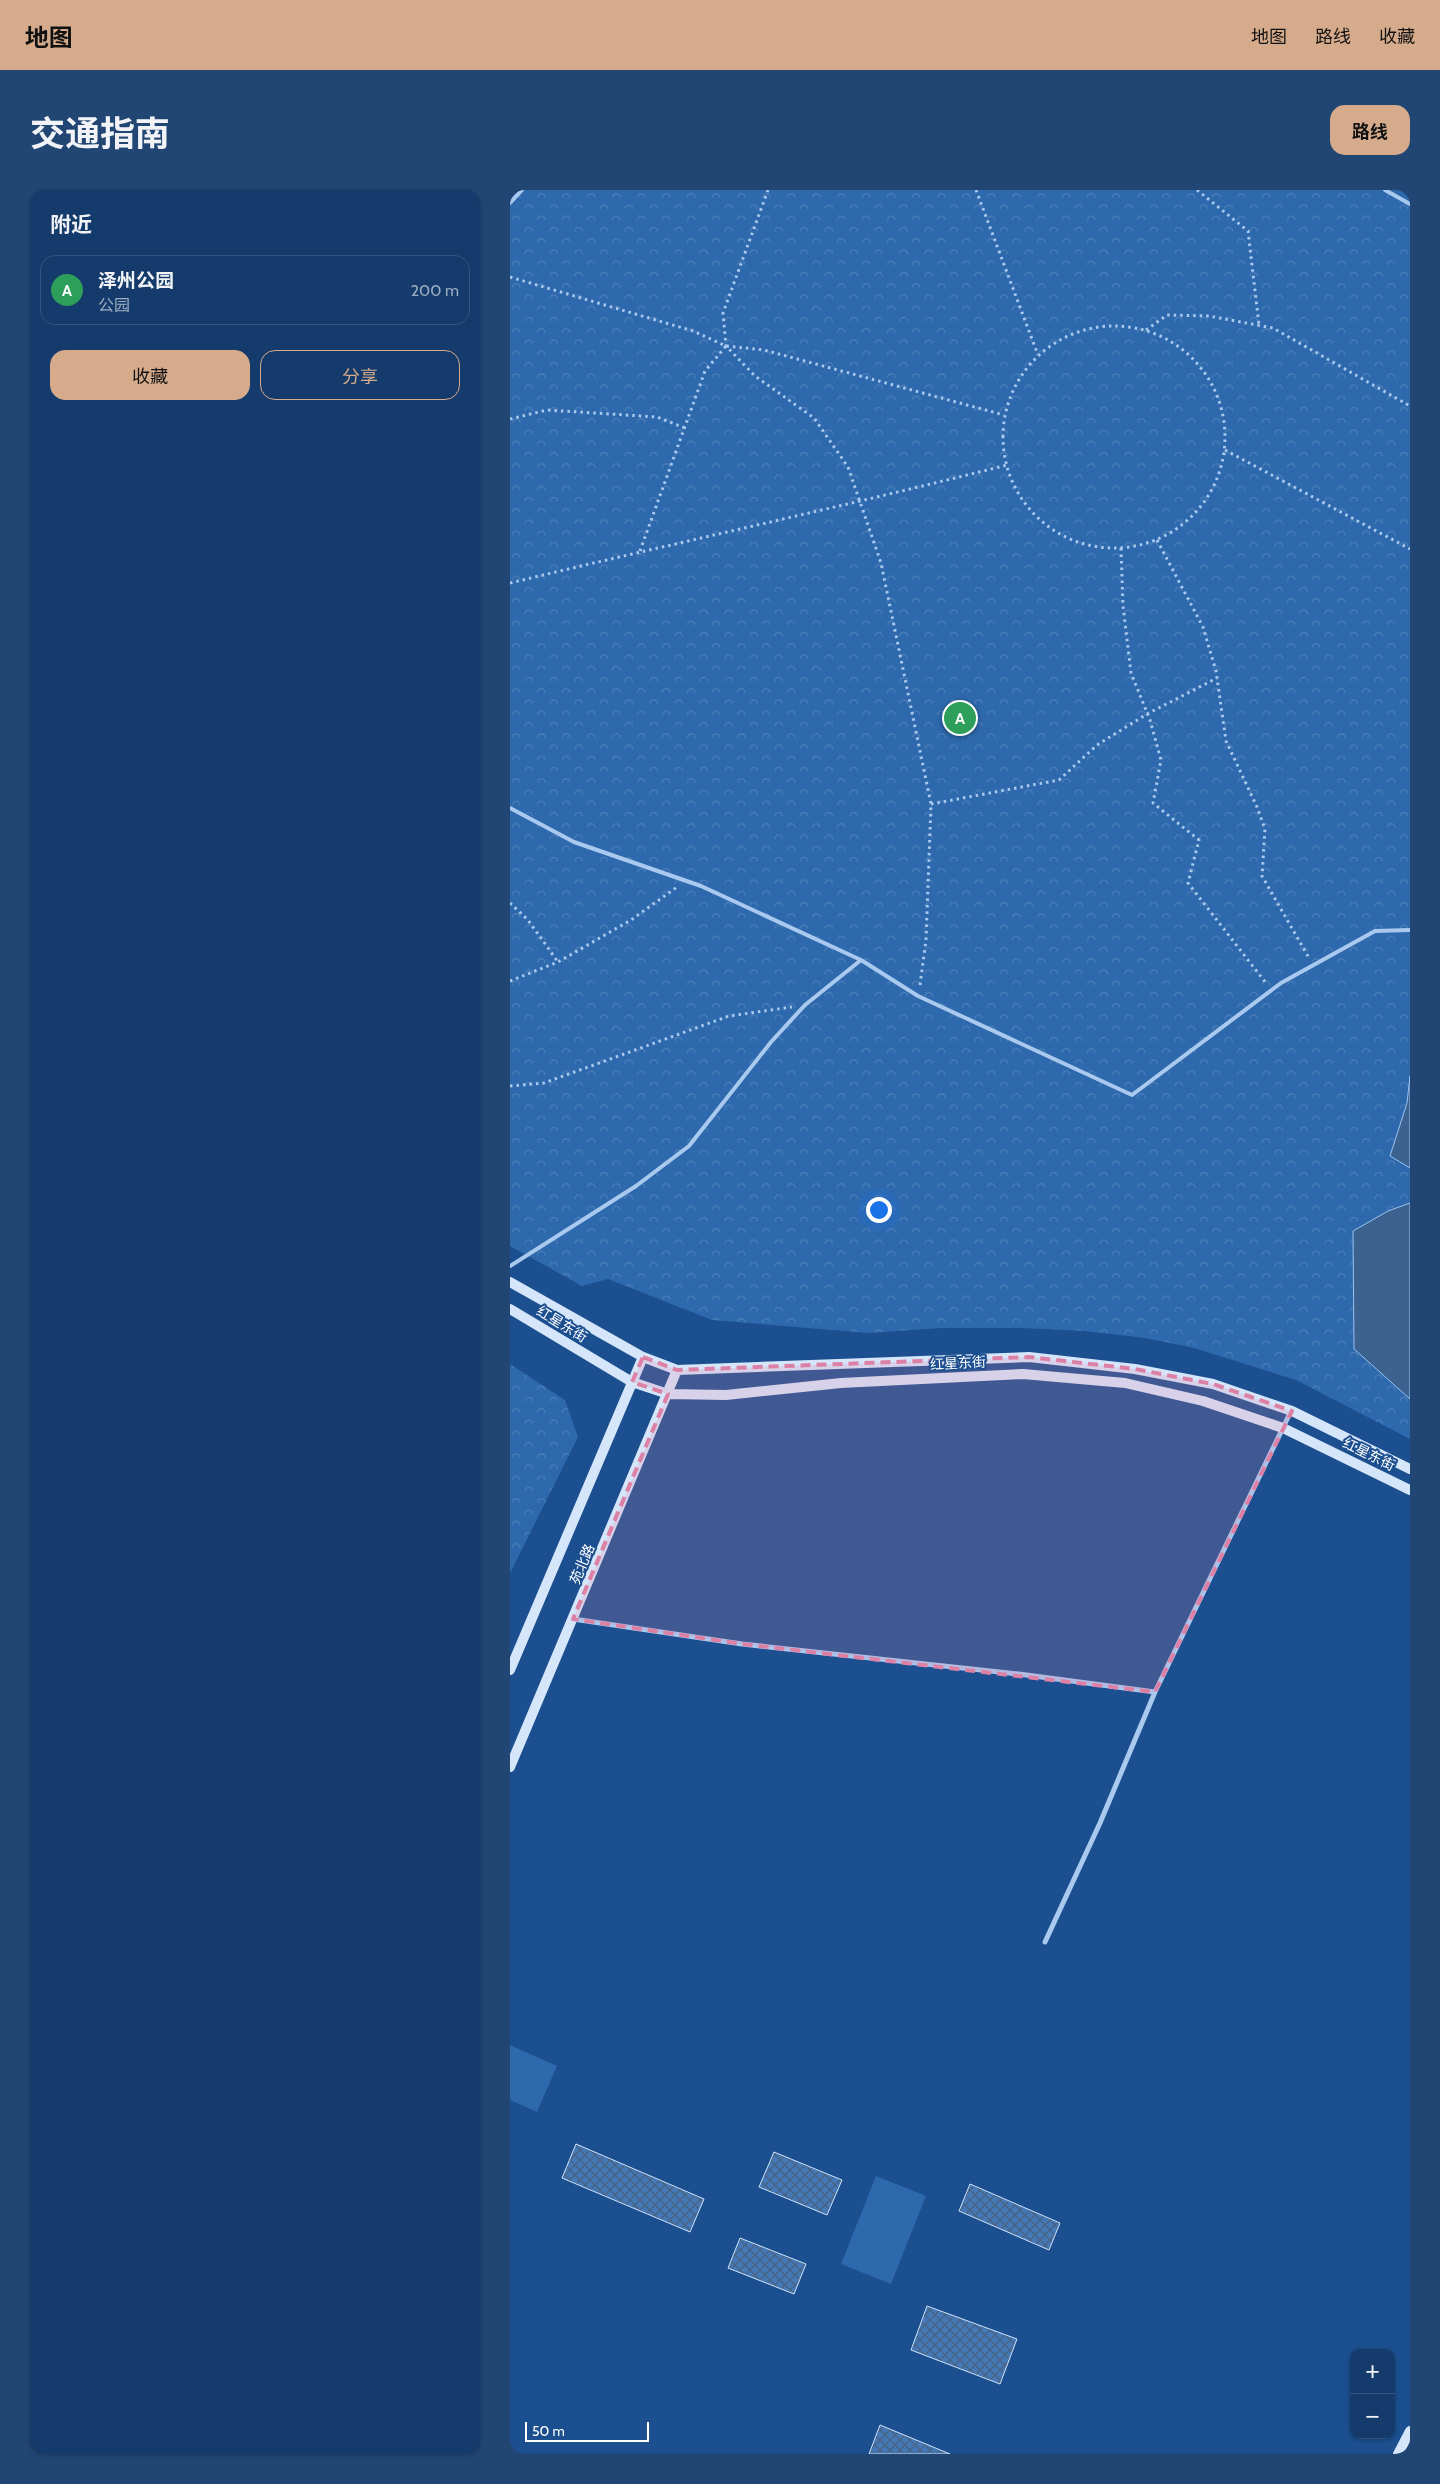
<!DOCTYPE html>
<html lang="zh">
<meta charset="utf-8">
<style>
:root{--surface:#143b6b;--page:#214673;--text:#f1f3f6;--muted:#9dadc1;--line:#33557e;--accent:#d6ab8b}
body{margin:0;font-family:Cabin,"Noto Sans SC",sans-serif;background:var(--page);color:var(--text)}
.controls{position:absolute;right:15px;bottom:15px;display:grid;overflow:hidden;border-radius:10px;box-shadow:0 1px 4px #0004}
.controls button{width:45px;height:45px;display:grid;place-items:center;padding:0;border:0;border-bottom:1px solid var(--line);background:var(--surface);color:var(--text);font:25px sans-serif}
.scale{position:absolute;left:15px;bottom:12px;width:124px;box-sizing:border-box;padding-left:5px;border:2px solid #fff;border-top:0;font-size:14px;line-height:18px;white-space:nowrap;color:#fff;-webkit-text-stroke:4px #1b4f8f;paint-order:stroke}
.you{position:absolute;left:368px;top:1019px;width:18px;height:18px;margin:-12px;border:4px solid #fff;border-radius:50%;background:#1a73e8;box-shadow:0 0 0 8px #1a73e833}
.badge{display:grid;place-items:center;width:32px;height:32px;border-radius:50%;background:var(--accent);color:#fff;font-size:16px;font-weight:700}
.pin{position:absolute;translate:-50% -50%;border:2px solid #fff;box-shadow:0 1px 5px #0006}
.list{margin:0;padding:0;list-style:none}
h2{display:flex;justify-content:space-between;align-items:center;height:65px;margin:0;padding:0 20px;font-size:21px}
h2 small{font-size:16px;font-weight:400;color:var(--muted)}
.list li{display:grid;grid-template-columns:32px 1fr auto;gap:15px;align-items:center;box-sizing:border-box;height:70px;margin:0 10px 10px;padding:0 10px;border:1px solid var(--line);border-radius:15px}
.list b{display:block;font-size:19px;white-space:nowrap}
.list p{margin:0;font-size:16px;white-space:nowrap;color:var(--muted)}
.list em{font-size:16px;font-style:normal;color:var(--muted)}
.actions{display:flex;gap:10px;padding:15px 20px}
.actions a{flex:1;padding:11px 0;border:1px solid var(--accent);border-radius:15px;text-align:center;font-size:18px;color:var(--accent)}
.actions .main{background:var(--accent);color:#111}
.map{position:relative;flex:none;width:900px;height:2264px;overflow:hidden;border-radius:15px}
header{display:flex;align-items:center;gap:30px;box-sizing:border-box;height:70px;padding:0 25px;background:var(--accent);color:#111}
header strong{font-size:24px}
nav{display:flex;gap:28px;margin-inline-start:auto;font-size:18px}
.intro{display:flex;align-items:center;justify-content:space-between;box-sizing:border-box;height:120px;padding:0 30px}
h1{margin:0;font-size:35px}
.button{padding:12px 22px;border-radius:15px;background:var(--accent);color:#111;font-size:18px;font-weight:700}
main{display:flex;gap:30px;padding:0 30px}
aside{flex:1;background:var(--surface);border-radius:15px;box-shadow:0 1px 4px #0004}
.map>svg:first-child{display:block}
.grass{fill:#2e69ad}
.forest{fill:url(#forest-crowns)}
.water{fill:#3c6290;stroke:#9cc4f0}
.building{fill:url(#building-cross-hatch);stroke:#cfe3fa}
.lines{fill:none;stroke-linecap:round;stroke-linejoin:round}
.path{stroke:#a9c9ee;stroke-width:3;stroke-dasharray:2.5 4;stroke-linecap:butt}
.lane{stroke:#a9c9ee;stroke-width:4}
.street{stroke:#a9c9ee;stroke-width:5}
.secondary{stroke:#d6e6fa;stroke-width:10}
.marked{fill:#dd80a5;fill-opacity:0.2;stroke:#dd80a5;stroke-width:4;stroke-dasharray:10 6;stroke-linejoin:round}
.labels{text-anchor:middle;stroke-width:4;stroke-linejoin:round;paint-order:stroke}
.street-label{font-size:14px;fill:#fff;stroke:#1b4f8f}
</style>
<header>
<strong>地图</strong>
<nav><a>地图</a><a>路线</a><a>收藏</a></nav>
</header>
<div class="intro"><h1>交通指南</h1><a class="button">路线</a></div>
<main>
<aside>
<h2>附近<small></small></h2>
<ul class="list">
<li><span class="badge" style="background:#2e9e5b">A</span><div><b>泽州公园</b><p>公园</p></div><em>200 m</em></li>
</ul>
<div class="actions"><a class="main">收藏</a><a>分享</a></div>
</aside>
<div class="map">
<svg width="900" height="2264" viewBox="0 0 900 2264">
<defs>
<pattern id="forest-crowns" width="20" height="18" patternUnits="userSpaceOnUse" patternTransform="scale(1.25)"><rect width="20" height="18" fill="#2e69ad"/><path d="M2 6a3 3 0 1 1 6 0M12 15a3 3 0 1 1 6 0" fill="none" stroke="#4d80b9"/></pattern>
<pattern id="building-cross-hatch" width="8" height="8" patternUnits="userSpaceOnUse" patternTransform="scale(1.25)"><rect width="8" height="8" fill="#4478b7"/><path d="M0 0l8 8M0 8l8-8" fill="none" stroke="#486282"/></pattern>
</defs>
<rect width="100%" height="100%" fill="#1b4f8f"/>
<!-- grass -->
<path class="grass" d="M0 1855 47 1876 27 1922 0 1910Z
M366 1986 416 2006 381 2094 331 2074Z"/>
<!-- forest -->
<path class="forest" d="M0 0H900V1249L786 1190 684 1158 635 1148 575 1141 512 1138H431L359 1143 202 1130 98 1089 72 1096 0 1056Z
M0 1174 55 1210 68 1247 0 1383Z"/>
<!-- water -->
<path class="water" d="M900 886V978L880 966 897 913Z
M900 1013V1209L844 1159 843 1041 878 1021Z"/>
<!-- building -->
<path class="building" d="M66 1954 194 2009 180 2042 52 1988Z
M264 1962 332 1990 317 2025 249 1997Z
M460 1994 550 2033 539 2060 449 2021Z
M230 2048 296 2074 284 2104 218 2078Z
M417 2116 507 2149 490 2194 401 2160Z
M370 2235 440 2264H359Z"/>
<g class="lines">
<!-- path -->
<path class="path" d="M258 0 213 123 216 156 245 186 304 228 338 277 371 373 421 614 416 750 410 795
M466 0 528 165
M687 0 738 41 749 135
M0 87 183 141 216 156 254 160 494 225
M493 247a111 111 0 1 1 222 0a111 111 0 1 1-222 0Z
M636 140 657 125 699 126 763 138 900 216
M0 229 37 220 147 227 175 238
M715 260 900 359
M647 350 693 437 706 481 716 551 747 617 755 639 752 686 799 768
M611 358 613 416 621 483 640 530 651 570 643 613 689 650 678 693 756 793
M130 361 195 181 216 156
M0 393C165 353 332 317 497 275
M421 614 549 590 587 555 637 524 707 488
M0 713 18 730 48 772
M0 791 48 772 121 730 167 697
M0 896 34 893 219 826 282 817"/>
<!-- lane -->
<path class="lane" d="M875 0 900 14
M0 13 12 0
M0 618 64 652 191 696 351 770
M0 1076 126 996 179 956 261 852 295 815 351 770 408 806 622 905 771 793 865 741 900 740"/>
<!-- street -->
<path class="street" d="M63 1429 232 1454 509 1484 645 1502
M535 1752 590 1633 645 1502 781 1221"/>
<!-- secondary -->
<path class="secondary" d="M0 1092 133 1167 167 1180 519 1167 625 1179 703 1194 782 1221 900 1279
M0 1119 122 1192 158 1204 216 1205 331 1193 513 1184 615 1193 693 1211 773 1238 900 1300
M0 1480 133 1167
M0 1577 167 1180
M888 2264 900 2241"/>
</g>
<!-- marked area -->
<path class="marked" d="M133 1167 167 1180 519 1167 625 1179 703 1194 782 1221 645 1502 232 1454 63 1429 158 1204 122 1192Z"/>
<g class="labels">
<!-- street labels -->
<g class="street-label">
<text transform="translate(52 1134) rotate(31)" y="5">红星东街</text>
<text transform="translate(448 1173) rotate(-3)" y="5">红星东街</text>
<text transform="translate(859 1264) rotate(26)" y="5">红星东街</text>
<text transform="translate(72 1374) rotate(-67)" y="5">苑北路</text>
</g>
</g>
</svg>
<div class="controls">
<button>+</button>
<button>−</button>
</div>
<div class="scale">50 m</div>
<div class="you"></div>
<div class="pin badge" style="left:450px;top:528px;background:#2e9e5b">A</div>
</div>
</main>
